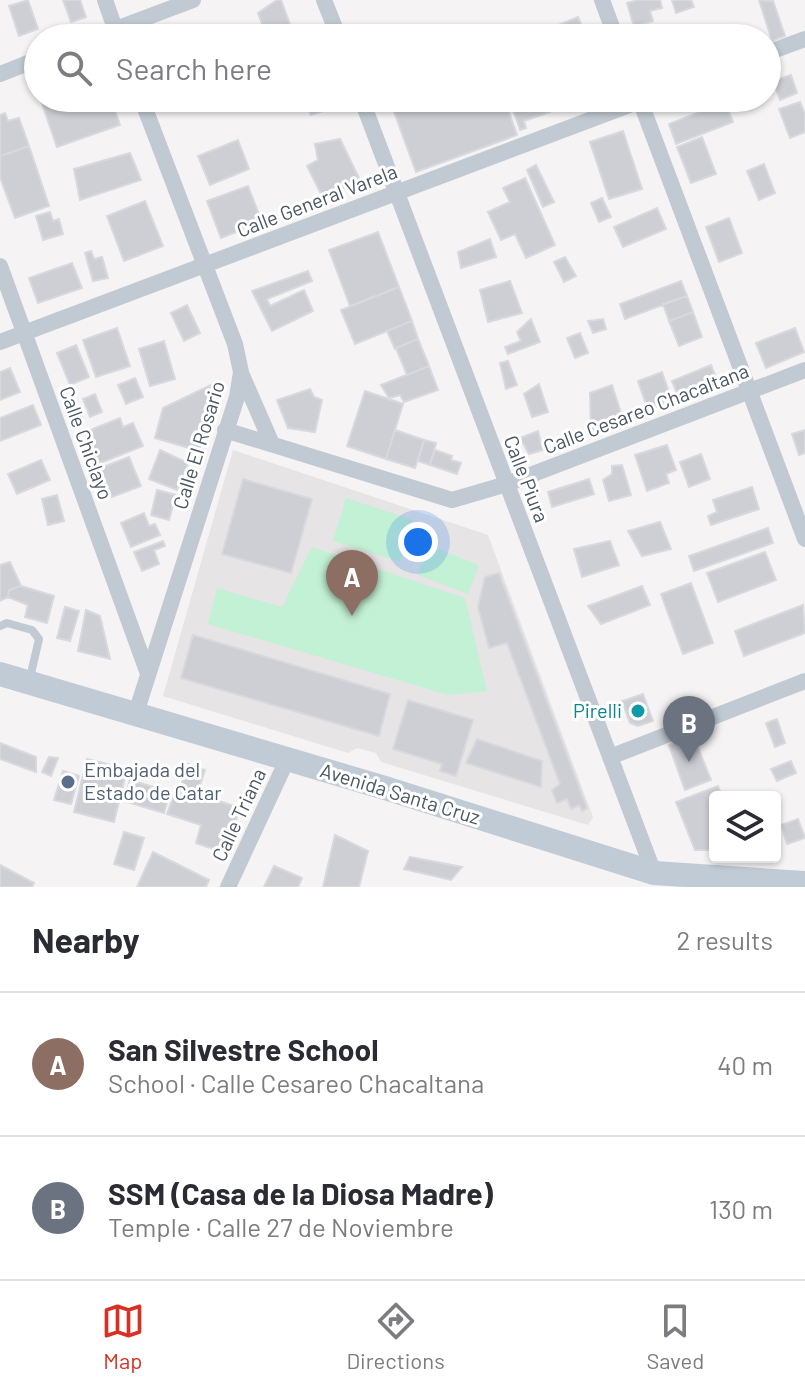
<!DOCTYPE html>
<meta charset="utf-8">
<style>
:root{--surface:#fff;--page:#f2f2f3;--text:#2b2b33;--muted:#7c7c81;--line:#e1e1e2;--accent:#d93025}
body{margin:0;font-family:Barlow,sans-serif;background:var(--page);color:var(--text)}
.controls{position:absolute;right:24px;bottom:24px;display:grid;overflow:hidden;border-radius:8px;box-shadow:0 2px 6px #0004}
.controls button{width:72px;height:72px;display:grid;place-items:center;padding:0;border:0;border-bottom:2px solid var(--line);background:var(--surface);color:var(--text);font:40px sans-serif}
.you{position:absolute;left:418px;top:542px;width:28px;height:28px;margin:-20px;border:6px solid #fff;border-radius:50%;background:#1a73e8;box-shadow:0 0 0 12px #1a73e833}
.badge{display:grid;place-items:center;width:52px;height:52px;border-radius:50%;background:var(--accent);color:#fff;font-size:26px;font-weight:700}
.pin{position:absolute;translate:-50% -66px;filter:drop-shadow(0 2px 4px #0008)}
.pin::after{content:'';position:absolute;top:42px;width:28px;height:24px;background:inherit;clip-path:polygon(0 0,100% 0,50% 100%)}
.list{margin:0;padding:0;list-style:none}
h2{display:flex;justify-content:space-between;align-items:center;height:104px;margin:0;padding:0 32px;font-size:34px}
h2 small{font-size:26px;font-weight:400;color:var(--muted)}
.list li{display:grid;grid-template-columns:52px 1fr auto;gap:24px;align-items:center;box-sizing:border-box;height:144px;padding:0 32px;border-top:2px solid var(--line)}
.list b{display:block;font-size:30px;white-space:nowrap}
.list p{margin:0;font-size:26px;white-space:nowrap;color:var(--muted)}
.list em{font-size:26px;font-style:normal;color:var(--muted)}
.icon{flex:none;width:44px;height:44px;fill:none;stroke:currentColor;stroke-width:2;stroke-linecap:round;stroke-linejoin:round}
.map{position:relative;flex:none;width:805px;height:887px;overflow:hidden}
.search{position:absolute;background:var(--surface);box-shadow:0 2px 6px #0004;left:24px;right:24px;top:24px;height:88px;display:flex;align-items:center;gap:20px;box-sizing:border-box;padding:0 28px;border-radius:44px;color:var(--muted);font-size:30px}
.sheet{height:392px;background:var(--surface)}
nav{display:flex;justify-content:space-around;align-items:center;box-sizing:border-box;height:112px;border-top:2px solid var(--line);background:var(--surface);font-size:22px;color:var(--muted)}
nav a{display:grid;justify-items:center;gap:4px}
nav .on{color:var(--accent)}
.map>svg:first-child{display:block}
.education{fill:#e6e4e5}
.green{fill:#c3f1d5}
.building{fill:#cdcfd5;stroke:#d7d9de;stroke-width:2}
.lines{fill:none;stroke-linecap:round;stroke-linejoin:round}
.service{stroke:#c1cad2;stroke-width:8}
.minor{stroke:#c1cad2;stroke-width:16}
.secondary{stroke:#c1cbd6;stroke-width:24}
.culture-dot{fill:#0f9aa8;stroke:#fff;stroke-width:3}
.service-dot{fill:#5c6f8a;stroke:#fff;stroke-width:3}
.labels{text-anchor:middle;stroke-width:6;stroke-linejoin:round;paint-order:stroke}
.street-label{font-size:20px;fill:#4a5661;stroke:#fff}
.culture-label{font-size:20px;fill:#0d838f;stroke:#fff;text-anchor:end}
.service-label{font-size:20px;fill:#4e5e75;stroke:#fff;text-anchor:start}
</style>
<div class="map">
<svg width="805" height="887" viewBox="0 0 805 887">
<rect width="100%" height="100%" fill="#f5f3f3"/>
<!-- education -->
<path class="education" d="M233 450 488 535 593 817 588 825 381 762 376 753 357 748 348 753 163 696Z"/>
<!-- green -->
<path class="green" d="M346 498 413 520 400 562 333 541Z
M428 545 479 565 468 594 418 575Z
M312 547 465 598 487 691 448 695 208 624 217 588 282 607Z"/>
<!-- building -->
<path class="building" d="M28 0 38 29 19 36 9 6Z
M63 0H80L86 17 71 22Z
M277 0H281L295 38H267L258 13Z
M638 0H660L662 8 650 11 653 21 634 27 627 3Z
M672 0H691L694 7 676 13Z
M759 0 773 1 785 36 772 41Z
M578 17 587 38H555L551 28Z
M731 26 736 38H718L716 32Z
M791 75 797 93 780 100 773 81Z
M40 98H111L120 125 57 147Z
M164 98H202L170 108Z
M304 98H317L323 111 311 115Z
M389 98H504L517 135 416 172Z
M509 98H545L550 112 524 121 526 128 520 130Z
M725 102 733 122 676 144 669 124Z
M800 102 805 114V132L790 138 779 109Z
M5 113 8 121 19 118 29 146 0 156V115Z
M623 131 642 189 609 199 590 142Z
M702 137 716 174 691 183 677 147Z
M340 139 360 180 323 198 307 166 318 160 315 144Z
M238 140 249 169 210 185 198 156Z
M29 146 49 206 15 218 0 177V156Z
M130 153 141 180 80 200 74 169Z
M764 164 775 193 759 200 747 171Z
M536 165 554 202 543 207 527 170Z
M525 178 555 245 526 258 515 234 501 240 488 212 510 202 503 188Z
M248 186 262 222 221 238 207 201Z
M602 198 611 217 599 222 591 203Z
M145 201 163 246 124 261 107 216Z
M657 208 666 229 623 247 614 227Z
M50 212 53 221 59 219 63 234 43 240 36 216Z
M729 218 742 253 719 262 706 227Z
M378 232 399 287 350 306 329 250Z
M490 239 496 257 461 268 458 252Z
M91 251 94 259 102 257 108 278 93 281 85 253Z
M565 257 576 276 564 282 554 262Z
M72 263 82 288 38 303 29 278Z
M308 271 312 281 267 299 270 306 304 290 313 311 272 331 252 291Z
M510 281 522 313 488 322 480 290Z
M681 281 687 296 625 319 620 304Z
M399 287 412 321 355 344 341 310Z
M687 296 693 312 669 321 663 304Z
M187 305 200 333 184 341 171 313Z
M693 312 702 337 679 346 669 321Z
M531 319 540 342 508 354 505 347 521 341 517 332Z
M603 319 606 329 593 333 588 321Z
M412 321 418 339 395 349 387 331Z
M117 328 130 366 96 377 83 340Z
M795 328 804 352 766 368 756 343Z
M580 333 588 353 575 358 567 338Z
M418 339 429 366 407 375 396 348Z
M164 341 175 379 150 386 139 349Z
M76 345 89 377 70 385 57 353Z
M508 361 517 385 506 389 500 363Z
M711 365 719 385 680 401 672 381Z
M429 366 438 390 404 402 400 395 389 398 381 385Z
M10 368 20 392 0 400V372Z
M662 372 672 401 648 410 638 381Z
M135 378 143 397 126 404 118 385Z
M219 381 199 451 155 438 163 408Z
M539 384 548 412 532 417 524 394Z
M612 385 622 416 591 432 590 393Z
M310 389 314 397 322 400 315 432 288 428 277 400Z
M365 391 403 404 386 459 347 446Z
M95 394 102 412 90 417 83 399Z
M33 405 41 425 0 441V418Z
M120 418 123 427 133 423 143 446 98 464 85 432Z
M395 430 424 440 415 468 386 459Z
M805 430V453L799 455 792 434Z
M538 431 543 450 529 454 520 438Z
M424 440 436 443 430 465 418 461Z
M667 445 676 470 666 474 669 483 647 491 635 455Z
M160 450 188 463 177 490 149 479Z
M435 450 452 456 451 460 461 463 457 474 430 465Z
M701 454 710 479 689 487 680 462Z
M129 457 141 486 112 497 100 468Z
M41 460 50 480 17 494 8 474Z
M622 465 631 495 609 501 603 480 612 474V466Z
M243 479 312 499 291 573 222 554Z
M589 479 594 494 552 507 548 492Z
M752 487 759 509 711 525 708 516 717 512 713 500Z
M157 490 176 495 169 520 151 515Z
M57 495 64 521 48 525 42 499Z
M144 513 149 526 155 524 160 535 131 547 121 523Z
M660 522 671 549 642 556 628 531Z
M768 528 773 543 694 571 689 556Z
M163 541 165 546 154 550 159 564 142 571 134 552Z
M610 541 619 565 582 577 574 549Z
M765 552 776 580 718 602 707 573Z
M10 562 21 586 9 590 8 597 0 601V565Z
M499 573 587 808 582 811 579 805 571 809 567 799 557 803 552 790 560 784 507 643 489 648 478 607 485 577Z
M691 583 713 643 683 654 661 594Z
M21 586 54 596 47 623 25 617 28 605 8 597 9 590Z
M642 586 650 605 601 624 588 606Z
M803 605 805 633 744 656 735 631Z
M65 607 79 611 70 641 57 638Z
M86 610 100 616 110 659 78 651Z
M193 635 390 694 379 736 181 678Z
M643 694 653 721 638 726 630 723 622 701Z
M408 700 473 720 456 776 440 771 442 764 393 749Z
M777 719 785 743 775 747 766 723Z
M693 735 711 780 685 790 669 745Z
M477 739 542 761 541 787 466 763Z
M0 743 36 757V772L0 759Z
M49 757 58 758 51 776 42 772Z
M87 759 127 769 114 822 74 812Z
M791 761 796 773 777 781 771 769Z
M188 764 205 770 197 794 240 808 225 853 196 843 201 825 167 814 174 794H178Z
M63 771 79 776 71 804 54 800Z
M130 780 170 792 164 813 124 801Z
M718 786 722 797H715V850H695L676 802Z
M798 819 805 838 787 844 781 825Z
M124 832 144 838 134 870 114 864Z
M335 835 368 851 359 887H323Z
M153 852 209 880 206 887H137Z
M410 857 462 867 451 880 404 869Z
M0 865 34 883 32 887H0Z
M274 866 302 878 298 887H264Z"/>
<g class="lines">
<!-- service -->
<path class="service" d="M0 626 7 623 32 630 39 639 29 682"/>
<!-- minor -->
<path class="minor" d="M105 0 118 37
M324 0 339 38
M602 0 616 38
M92 38 193 0
M767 53 805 39
M0 74 38 59
M361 98 654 873
M639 98 805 539
M0 266 147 671
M0 342 648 98
M241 373 272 444
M225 430 452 500 507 484 805 370
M135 716 237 397 241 372 235 344 141 98
M610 757 805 681
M228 887 287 760"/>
<!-- secondary -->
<path class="secondary" d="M0 674 385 788 654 873 805 883"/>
</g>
<!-- markers -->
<circle class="culture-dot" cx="638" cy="711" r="8"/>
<circle class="service-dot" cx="68" cy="782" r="8"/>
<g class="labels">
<!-- street labels -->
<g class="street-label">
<text transform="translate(317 201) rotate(-21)" y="7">Calle General Varela</text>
<text transform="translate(646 409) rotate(-21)" y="7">Calle Cesareo Chacaltana</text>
<text transform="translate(86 443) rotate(70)" y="7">Calle Chiclayo</text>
<text transform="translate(199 445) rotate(-73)" y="7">Calle El Rosario</text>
<text transform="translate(526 479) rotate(69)" y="7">Calle Piura</text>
<text transform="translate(400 794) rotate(17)" y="7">Avenida Santa Cruz</text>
<text transform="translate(239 815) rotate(-65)" y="7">Calle Triana</text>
</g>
<!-- culture labels -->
<g class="culture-label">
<text x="622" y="718">Pirelli</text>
</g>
<!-- service labels -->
<g class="service-label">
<text x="84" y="777">Embajada del<tspan x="84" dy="23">Estado de Catar</tspan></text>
</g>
</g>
</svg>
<div class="controls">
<button><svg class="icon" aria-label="layers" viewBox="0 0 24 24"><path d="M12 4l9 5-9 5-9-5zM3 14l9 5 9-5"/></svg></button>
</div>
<div class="you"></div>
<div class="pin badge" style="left:352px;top:616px;background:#8d6e63">A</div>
<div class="pin badge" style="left:689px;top:762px;background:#6b7280">B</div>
<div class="search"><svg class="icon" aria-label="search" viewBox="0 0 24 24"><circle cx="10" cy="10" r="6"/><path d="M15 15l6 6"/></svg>Search here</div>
</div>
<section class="sheet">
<h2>Nearby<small>2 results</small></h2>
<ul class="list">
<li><span class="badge" style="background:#8d6e63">A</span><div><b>San Silvestre School</b><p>School · Calle Cesareo Chacaltana</p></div><em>40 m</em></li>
<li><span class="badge" style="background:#6b7280">B</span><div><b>SSM (Casa de la Diosa Madre)</b><p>Temple · Calle 27 de Noviembre</p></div><em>130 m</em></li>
</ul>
</section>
<nav>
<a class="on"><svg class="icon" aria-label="map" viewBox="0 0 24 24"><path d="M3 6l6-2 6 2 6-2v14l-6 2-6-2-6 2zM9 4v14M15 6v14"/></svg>Map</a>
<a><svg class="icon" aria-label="directions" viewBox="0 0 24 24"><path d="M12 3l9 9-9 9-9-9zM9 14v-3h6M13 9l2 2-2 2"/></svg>Directions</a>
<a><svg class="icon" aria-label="saved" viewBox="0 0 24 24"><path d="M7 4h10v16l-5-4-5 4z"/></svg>Saved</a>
</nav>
